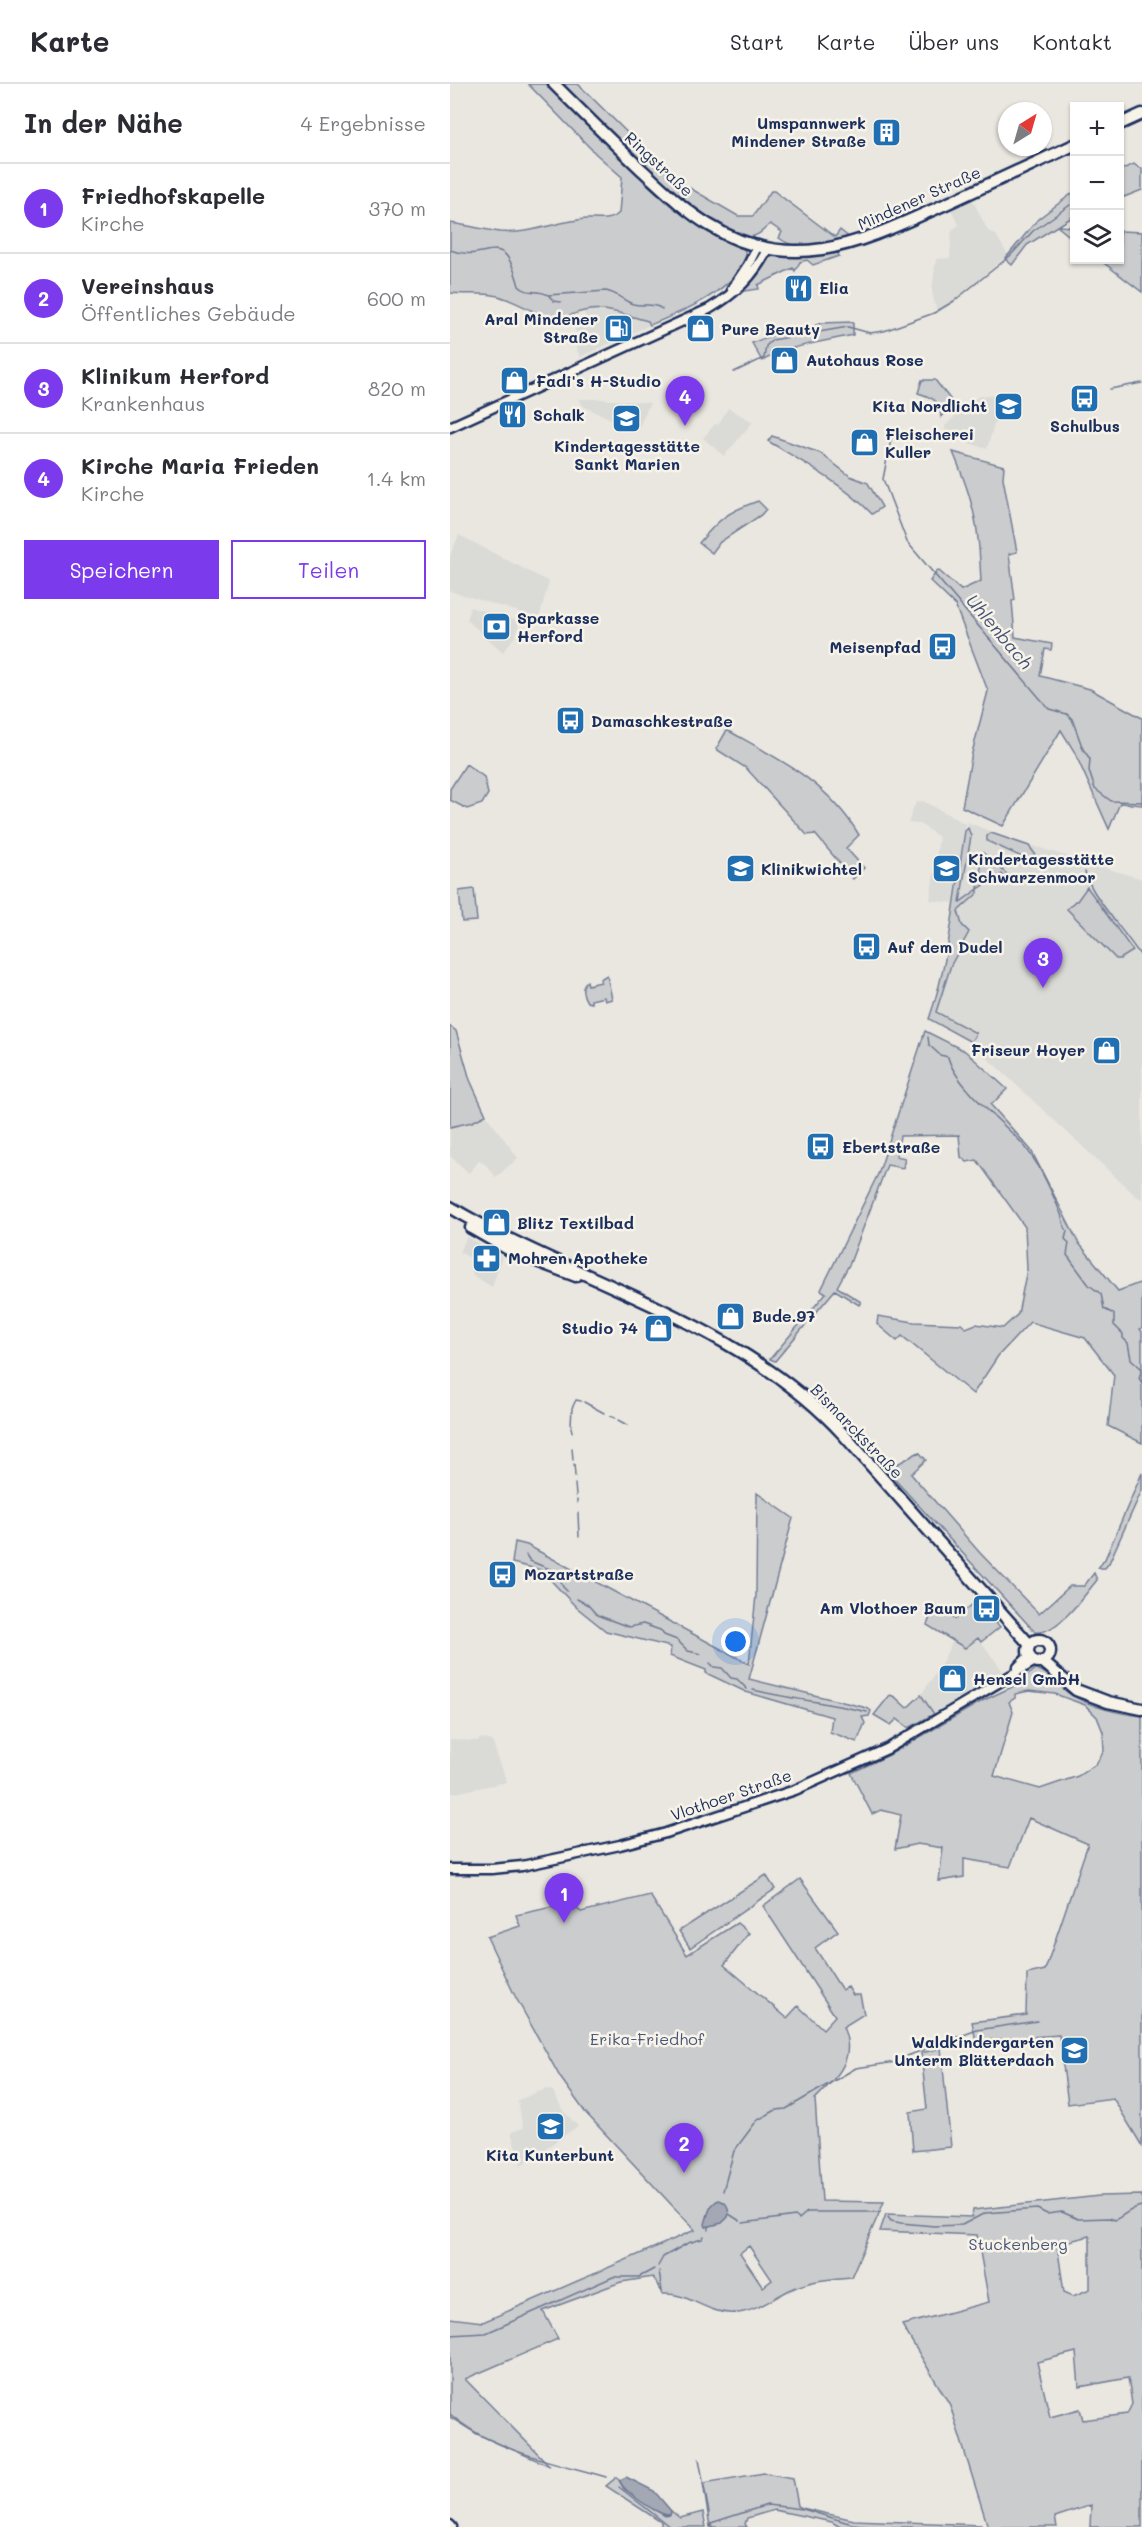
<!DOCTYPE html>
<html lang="de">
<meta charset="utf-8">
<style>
:root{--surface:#fff;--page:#f2f2f3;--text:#2b2b33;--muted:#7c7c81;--line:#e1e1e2;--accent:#7c3aed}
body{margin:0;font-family:Mali,sans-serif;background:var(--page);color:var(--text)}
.controls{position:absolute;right:18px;top:18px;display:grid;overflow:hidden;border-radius:0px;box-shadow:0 2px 4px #0004}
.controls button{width:54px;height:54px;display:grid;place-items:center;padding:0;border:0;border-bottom:2px solid var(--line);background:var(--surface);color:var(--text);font:30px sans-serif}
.compass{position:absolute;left:548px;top:18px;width:54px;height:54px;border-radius:50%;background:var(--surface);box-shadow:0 2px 4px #0004;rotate:37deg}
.you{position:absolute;left:286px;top:1558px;width:21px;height:21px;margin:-15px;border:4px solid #fff;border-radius:50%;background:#1a73e8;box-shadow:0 0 0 9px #1a73e833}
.badge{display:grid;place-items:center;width:39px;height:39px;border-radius:50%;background:var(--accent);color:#fff;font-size:20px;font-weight:700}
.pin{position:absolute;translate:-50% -50px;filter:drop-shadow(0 2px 3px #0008)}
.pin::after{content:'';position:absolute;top:32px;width:21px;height:18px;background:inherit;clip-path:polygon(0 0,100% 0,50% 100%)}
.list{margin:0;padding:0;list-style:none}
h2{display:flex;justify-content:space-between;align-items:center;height:78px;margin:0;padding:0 24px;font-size:26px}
h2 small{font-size:20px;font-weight:400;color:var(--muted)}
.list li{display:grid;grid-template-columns:39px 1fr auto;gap:18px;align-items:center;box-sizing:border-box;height:90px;padding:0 24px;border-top:2px solid var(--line)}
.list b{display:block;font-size:22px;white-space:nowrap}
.list p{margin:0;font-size:20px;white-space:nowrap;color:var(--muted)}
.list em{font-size:20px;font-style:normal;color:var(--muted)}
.actions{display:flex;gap:12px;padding:18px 24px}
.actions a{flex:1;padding:14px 0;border:2px solid var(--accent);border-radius:0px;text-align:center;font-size:21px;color:var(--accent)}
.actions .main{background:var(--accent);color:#fff}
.icon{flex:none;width:33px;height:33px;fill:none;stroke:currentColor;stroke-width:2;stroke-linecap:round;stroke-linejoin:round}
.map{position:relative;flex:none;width:692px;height:2443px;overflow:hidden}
header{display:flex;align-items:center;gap:36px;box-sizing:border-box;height:84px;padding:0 30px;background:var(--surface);border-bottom:2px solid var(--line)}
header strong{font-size:28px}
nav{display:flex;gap:33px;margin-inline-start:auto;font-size:21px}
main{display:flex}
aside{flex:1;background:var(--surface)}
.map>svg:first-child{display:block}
.built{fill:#dadad6}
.green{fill:#cbcccd;stroke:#737e96;stroke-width:1.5;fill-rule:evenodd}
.water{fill:#a3a8b4;stroke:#6d7892;stroke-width:1.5}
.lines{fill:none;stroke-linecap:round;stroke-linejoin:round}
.stream{stroke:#6d7892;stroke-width:1.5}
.minor-casing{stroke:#1b2f5e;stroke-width:13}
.major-casing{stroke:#1b2f5e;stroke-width:15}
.minor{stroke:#f7f3e8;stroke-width:8}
.major{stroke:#f7f3e8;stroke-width:10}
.labels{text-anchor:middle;stroke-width:5;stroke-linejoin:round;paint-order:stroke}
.poi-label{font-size:16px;font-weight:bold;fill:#1b2f5e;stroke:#f7f3e8;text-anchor:start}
.street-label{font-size:16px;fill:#1b2f5e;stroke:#f7f3e8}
.park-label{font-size:16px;fill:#47567a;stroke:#f7f3e8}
.water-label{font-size:18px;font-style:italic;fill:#445378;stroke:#f7f3e8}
</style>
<header>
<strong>Karte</strong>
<nav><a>Start</a><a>Karte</a><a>Über uns</a><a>Kontakt</a></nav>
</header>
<main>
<aside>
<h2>In der Nähe<small>4 Ergebnisse</small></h2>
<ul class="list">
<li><span class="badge">1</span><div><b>Friedhofskapelle</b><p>Kirche</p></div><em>370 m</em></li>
<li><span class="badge">2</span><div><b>Vereinshaus</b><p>Öffentliches Gebäude</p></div><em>600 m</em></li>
<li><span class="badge">3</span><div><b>Klinikum Herford</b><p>Krankenhaus</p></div><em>820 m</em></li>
<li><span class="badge">4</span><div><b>Kirche Maria Frieden</b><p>Kirche</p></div><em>1.4 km</em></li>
</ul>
<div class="actions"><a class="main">Speichern</a><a>Teilen</a></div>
</aside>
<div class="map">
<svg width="692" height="2443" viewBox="0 0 692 2443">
<rect width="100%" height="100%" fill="#eae7e0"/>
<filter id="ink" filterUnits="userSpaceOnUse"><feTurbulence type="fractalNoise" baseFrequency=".0167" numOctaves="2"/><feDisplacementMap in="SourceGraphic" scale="12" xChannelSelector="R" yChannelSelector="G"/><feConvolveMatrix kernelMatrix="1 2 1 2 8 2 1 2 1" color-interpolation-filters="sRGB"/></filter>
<g filter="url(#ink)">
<!-- built -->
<path class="built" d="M522 115 538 147 546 151 558 171 502 220 487 229 482 207 486 175 500 174 502 146 509 141 501 125Z
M153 225 198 237 200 241 130 273 122 255 128 252 124 244 138 238 133 227Z
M550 311 544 332 546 334 537 365 496 351 495 342 521 316 531 312Z
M129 315H150L200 319 187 347 133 322Z
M278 324 303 338 274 372 253 354 265 340 268 341Z
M9 451 99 498 89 534 0 507V471Z
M20 523 69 537 66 551 53 568 17 536Z
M473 717 516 740 503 819 480 816 489 753 470 740 458 739 463 724 467 718Z
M517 738 560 755 692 795V1115L686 1112 521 959 526 950 486 928 501 881 519 848 512 841 508 827 521 752Z
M36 1031 68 1074 46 1093 36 1081 29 1077 19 1089 0 1072V1043L22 1038Z
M17 1153 52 1173 42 1203 23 1191 21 1183 24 1176 9 1168Z
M528 1554 553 1587 484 1630 471 1611 491 1581 503 1556 515 1564Z
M30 1654 42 1657 57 1698 0 1710V1656L29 1657Z
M96 2005 103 2007 113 2027 128 2042 71 2081 61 2048 73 2044 68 2016Z"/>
<!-- green -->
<path class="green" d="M78 0H97L218 116 246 140 294 165 298 175C278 209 236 226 200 241L198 237C158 226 142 217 105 239 87 229 68 218 48 212 32 208 16 211 0 209V139C17 141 35 146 51 148 81 151 108 136 138 135 148 135 161 137 169 129L172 93 146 70Z
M110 0H128L224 95 288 132H303L321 107H324L385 153 390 146 400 154C378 159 349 170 329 154L332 148 320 140C314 146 306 154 297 153 250 146 146 36 110 0Z
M684 80 689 84H692V106L674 113 670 109V86Z
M624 108V132L608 142 624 143V156L607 142 577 161 562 181 555 175 588 135Z
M670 147 692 148V208L650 176H670Z
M388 169 389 172 363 181 357 176 350 178 345 187 343 184 308 201 309 205 295 207 292 205C300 195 307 182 317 175 331 166 371 173 388 169Z
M403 238V251C373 258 340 261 312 277L302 259 328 249 355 246 371 239Z
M472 296H485L504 320 491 333C490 317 482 313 468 309Z
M322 352 370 369 400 392 418 399 432 423 422 430C394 401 353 378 318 357Z
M503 368 554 382 553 394 567 468 559 470 565 516 562 517 565 553 602 560 601 566 595 565 590 592 640 605 692 634V721L670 719 659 745 624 667 611 646 553 742 512 723 522 669 538 607 505 521 480 497 488 486 511 506 531 497C530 483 530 469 528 455 525 424 515 397 503 368Z
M308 417 316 425 311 431 270 458 262 469 249 459C269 435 277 428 308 417Z
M277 646C329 675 378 698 409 751L396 764 414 784 403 795 365 750 357 751 296 684 266 665Z
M16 680 34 693 38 710 32 720 17 725 0 716V705Z
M518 744 521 752 510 818 528 805 533 769 560 793 557 798 552 790 528 805V809L508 827 512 841 519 848 501 881 486 928 526 949 521 958 479 935C500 875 505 810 515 747Z
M541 749 579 762 585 770 580 775H576L537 757V752Z
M637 803 683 867 670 875H666L617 825 625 817H627Z
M24 805 27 837 12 838 9 807Z
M157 891 162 915 155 917 154 913 141 916V919L137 918C133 912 130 902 137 897L138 901 151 898 150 895Z
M0 942 6 947 20 996 36 1031 22 1038 0 1043Z
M475 947 515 967 557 1005 541 1021 581 1066 628 1158 668 1207 692 1198V1244L690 1245 692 1248V1359L658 1342 664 1291 635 1254 580 1238 548 1272 523 1310 452 1252 447 1257 427 1240 428 1232 464 1238 511 1240 516 1244 526 1240 553 1244 568 1230 577 1185 575 1143 527 1076 517 1078 511 1073 509 1051 450 1052 446 1072 455 1074 453 1084 437 1081 400 1179 387 1203 411 1218 409 1221 385 1206 325 1277 320 1275 376 1209 371 1206 429 1088Z
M469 1368 476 1376 461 1390 530 1469 589 1530 620 1502H634L644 1489 647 1496C634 1512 606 1552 585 1548L436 1386 440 1380 442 1383Z
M692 1389V1406L659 1479 655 1484H648L655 1475Z
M307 1409 343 1434 299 1595 417 1624 421 1627 419 1632 412 1633 415 1639 407 1658 380 1648 382 1633 296 1608 256 1589V1586L220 1572 221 1563 156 1547 126 1523 91 1486 62 1479 65 1458 77 1461 299 1580 306 1511Z
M526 1517 550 1543 531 1558 528 1554 515 1564 477 1541 485 1521 506 1535Z
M586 1585C600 1589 608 1602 620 1610 640 1623 669 1630 692 1632V2062L663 2014 618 2020 609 1951 526 1957 522 1938 576 1931 577 1890 595 1886 638 1760 579 1734 560 1783 514 1775V1793L489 1797 493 1764 467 1760 445 1765 451 1731 431 1726 422 1730 401 1689 439 1671 532 1617 562 1603ZM579 1607 605 1610 635 1621 647 1633 653 1648 654 1667 646 1680 628 1692 590 1705 544 1692 563 1628 559 1618 565 1614V1610Z
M440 1611 445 1613 457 1624 471 1611 484 1630 459 1644 447 1635 441 1641 424 1631Z
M316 1791 325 1805 240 1864 229 1847Z
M350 1795 388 1847 365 1864 392 1906 398 1903 403 1911H410L414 1930 393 1943C407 1975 387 1993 365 2015L372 2117 434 2118 401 2193C380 2195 362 2196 342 2205 324 2213 308 2227 288 2229 258 2232 239 2208 213 2210L203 2193 171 2198 93 2227 108 2255 15 2295 100 2382 27 2350 0 2333V2234L33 2238 245 2146 135 2028 110 1993 65 1912 37 1853 70 1842 66 1831 102 1823 109 1827 125 1823 131 1828 200 1811 237 1871 287 1839 299 1849 274 1881 337 1934 348 1922 373 1945 385 1932 313 1822ZM299 2162 322 2196 313 2203 290 2169Z
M491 1964 501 2063 463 2067 460 2028 477 2025 471 1969Z
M692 2111V2443H640L641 2421 605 2433 607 2443H538L500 2321 452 2241 539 2218 527 2151 430 2147 436 2130 522 2133 523 2126 649 2112ZM640 2152V2205L623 2212 614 2208 607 2160ZM626 2268 629 2303 678 2294 682 2320 677 2330 633 2336 630 2325 600 2333 587 2278Z
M314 2389 343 2394 348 2422 352 2424 404 2436 531 2441 532 2443H390L382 2438 324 2426 297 2434 295 2440 297 2443H260L253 2399Z
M167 2393 174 2405 215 2432 220 2431 221 2427 230 2434 253 2428 256 2443H211V2438L156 2402Z"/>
<!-- water -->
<path class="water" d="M269 2116C277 2118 280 2125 278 2133L272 2139 256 2143 255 2140C258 2131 259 2120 269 2116Z
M176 2393 204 2407 221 2427 220 2431C210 2433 171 2406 170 2396Z"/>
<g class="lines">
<!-- stream -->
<path class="stream" d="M0 166C39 181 52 139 69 202 77 211 89 205 98 211L156 207C167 209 174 217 183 220 193 223 203 218 212 225
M99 212 104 217 111 218
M284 288 314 274 316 262 322 256 398 243 420 249 434 247 484 229 504 217 560 172 583 147 620 121
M660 305 692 299
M442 350 433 395 457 458 599 625 617 630 622 635 633 665 640 675 639 687 645 705 661 717 692 718
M635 788C641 812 677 850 692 874
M478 953 479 961 490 971 498 973C505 1001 550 1036 570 1057 588 1076 601 1106 611 1130 613 1137 613 1141 617 1147L615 1155 619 1159 617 1171 639 1201 651 1210 654 1225 664 1230V1241L673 1250V1254L678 1259 681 1275 692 1285 689 1294 692 1299
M134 1318 154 1329
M160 1332 165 1334
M168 1336 177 1341
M121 1341 122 1324 126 1316 131 1317
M121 1343 122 1348
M122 1364 123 1376
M124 1380 125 1392
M125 1400 126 1412
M127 1416V1419
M128 1429 129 1453
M76 1471 80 1477 107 1488 113 1503 117 1507
M127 1515 138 1521 147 1531 179 1543 193 1540 210 1546 214 1551 227 1556 238 1567 251 1570
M260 1579 264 1583 272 1584 281 1594 287 1595 297 1605
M303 1606C342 1615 379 1619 417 1628
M457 1972 527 1946 587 1937
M306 2037 326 2026 336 2025 406 1984 446 1978
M273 2107 284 2067 305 2039
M279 2130 290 2137
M438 2133 441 2137 451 2139 484 2142 512 2141 535 2129 587 2125 597 2130 612 2128 628 2135 659 2134 665 2136C675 2131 682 2123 692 2122
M293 2139 338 2133 345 2132 349 2135 357 2128H429
M259 2146V2142
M208 2182 213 2173 238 2159 252 2155 254 2152
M209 2187 212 2207
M0 2251 36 2249 163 2193H189L204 2185
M0 2330C42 2367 104 2378 156 2393
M249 2375 259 2429
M169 2403 220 2443
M262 2443 261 2439 264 2438 317 2421 353 2425 402 2440 432 2443"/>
<defs>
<path id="minor" d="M282 205 298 181 308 161
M0 343 259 225C286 209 303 193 318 164
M568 1583 579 1572
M0 1785H42L72 1782 170 1761 216 1749 345 1706 437 1665 585 1577
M0 2441 2 2443"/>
<path id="major" d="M104 0C133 29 162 58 192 86 213 105 234 126 259 141 344 194 415 156 496 120 539 100 582 80 624 61
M670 40 692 30
M0 1123C129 1200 288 1236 393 1350L580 1561
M21 1144 63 1168 126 1192
M578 1567a11 11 0 1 1 22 0a11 11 0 1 1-22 0Z
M593 1578 626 1606 658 1618 692 1625"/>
</defs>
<!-- minor casing -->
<use href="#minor" class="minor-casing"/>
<!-- major casing -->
<use href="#major" class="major-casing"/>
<!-- minor -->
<use href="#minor" class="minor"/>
<!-- major -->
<use href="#major" class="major"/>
</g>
</g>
<!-- icons -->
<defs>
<symbol id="building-square" viewBox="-11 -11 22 22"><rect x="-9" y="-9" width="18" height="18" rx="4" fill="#1f6fb2" stroke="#f7f3e8"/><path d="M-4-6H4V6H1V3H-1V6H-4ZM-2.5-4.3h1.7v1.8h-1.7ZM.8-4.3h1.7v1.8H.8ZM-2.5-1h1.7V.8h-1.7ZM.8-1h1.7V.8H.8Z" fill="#fff"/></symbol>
<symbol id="restaurant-square" viewBox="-11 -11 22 22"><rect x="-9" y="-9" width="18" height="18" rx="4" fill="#1f6fb2" stroke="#f7f3e8"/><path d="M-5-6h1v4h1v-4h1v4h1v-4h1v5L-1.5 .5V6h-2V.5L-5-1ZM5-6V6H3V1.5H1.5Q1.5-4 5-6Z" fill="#fff"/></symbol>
<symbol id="fuel-square" viewBox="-11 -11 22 22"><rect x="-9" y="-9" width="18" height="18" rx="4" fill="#1f6fb2" stroke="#f7f3e8"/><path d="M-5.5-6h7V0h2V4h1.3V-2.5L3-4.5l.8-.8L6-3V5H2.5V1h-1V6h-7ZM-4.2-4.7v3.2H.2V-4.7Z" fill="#fff"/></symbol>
<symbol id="shop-square" viewBox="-11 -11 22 22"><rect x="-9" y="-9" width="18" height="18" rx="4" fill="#1f6fb2" stroke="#f7f3e8"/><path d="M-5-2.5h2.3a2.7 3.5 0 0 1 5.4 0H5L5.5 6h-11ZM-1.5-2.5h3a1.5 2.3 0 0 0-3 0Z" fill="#fff"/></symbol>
<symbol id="bus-square" viewBox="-11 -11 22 22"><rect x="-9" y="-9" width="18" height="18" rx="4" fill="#1f6fb2" stroke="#f7f3e8"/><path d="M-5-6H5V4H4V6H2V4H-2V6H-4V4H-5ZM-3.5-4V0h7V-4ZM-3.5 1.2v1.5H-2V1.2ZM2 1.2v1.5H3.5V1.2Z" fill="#fff"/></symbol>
<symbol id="school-square" viewBox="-11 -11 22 22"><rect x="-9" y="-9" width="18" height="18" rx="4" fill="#1f6fb2" stroke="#f7f3e8"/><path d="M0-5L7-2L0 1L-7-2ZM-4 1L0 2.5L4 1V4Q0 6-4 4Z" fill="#fff"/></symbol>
<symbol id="bank-square" viewBox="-11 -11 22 22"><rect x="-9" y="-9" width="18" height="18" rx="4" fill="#1f6fb2" stroke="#f7f3e8"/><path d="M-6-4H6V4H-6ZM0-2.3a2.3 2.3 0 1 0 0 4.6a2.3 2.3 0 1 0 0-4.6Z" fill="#fff"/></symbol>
<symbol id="pharmacy-square" viewBox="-11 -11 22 22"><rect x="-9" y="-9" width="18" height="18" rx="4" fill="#1f6fb2" stroke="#f7f3e8"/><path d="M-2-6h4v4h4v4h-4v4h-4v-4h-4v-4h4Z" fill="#fff"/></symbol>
</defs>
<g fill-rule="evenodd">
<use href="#building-square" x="420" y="32" width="33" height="33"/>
<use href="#restaurant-square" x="332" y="188" width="33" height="33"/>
<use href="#fuel-square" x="152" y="228" width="33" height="33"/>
<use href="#shop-square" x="234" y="228" width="33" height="33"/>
<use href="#shop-square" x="318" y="260" width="33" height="33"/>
<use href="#shop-square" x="48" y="280" width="33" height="33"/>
<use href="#bus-square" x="618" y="298" width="33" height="33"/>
<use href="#school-square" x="542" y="306" width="33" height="33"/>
<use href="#restaurant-square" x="46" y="314" width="33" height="33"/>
<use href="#school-square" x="160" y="318" width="33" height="33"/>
<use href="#shop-square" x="398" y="342" width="33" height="33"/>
<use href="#bank-square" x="30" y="526" width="33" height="33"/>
<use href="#bus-square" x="476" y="546" width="33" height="33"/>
<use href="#bus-square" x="104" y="620" width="33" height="33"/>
<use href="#school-square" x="480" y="768" width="33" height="33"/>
<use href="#school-square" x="274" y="768" width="33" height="33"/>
<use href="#bus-square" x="400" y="846" width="33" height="33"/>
<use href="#shop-square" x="640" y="950" width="33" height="33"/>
<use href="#bus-square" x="354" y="1046" width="33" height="33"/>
<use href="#shop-square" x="30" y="1122" width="33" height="33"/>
<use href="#pharmacy-square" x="20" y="1158" width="33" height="33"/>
<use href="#shop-square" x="264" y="1216" width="33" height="33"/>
<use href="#shop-square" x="192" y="1228" width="33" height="33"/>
<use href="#bus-square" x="36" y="1474" width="33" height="33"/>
<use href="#bus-square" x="520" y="1508" width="33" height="33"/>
<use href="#shop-square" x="486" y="1578" width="33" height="33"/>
<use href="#school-square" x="608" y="1950" width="33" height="33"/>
<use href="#school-square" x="84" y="2026" width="33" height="33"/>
</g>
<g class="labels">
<!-- poi labels -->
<g class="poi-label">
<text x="416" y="45" text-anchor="end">Umspannwerk<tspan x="416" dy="18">Mindener Straße</tspan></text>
<text x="369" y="210">Elia</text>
<text x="148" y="241" text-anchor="end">Aral Mindener<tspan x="148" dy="18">Straße</tspan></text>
<text x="271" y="251">Pure Beauty</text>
<text x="356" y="282">Autohaus Rose</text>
<text x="86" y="303">Fadi's H-Studio</text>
<text x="537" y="328" text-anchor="end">Kita Nordlicht</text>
<text x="83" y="337">Schalk</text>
<text x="635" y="348" text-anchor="middle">Schulbus</text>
<text x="435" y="356">Fleischerei<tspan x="435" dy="18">Kuller</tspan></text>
<text x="177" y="368" text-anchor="middle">Kindertagesstätte<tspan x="177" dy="18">Sankt Marien</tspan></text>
<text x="67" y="540">Sparkasse<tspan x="67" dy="18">Herford</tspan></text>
<text x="471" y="569" text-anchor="end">Meisenpfad</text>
<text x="141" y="643">Damaschkestraße</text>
<text x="518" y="781">Kindertagesstätte<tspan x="518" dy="18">Schwarzenmoor</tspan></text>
<text x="311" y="791">Klinikwichtel</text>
<text x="437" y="869">Auf dem Dudel</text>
<text x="635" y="972" text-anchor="end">Friseur Hoyer</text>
<text x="392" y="1069">Ebertstraße</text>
<text x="67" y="1145">Blitz Textilbad</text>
<text x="58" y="1180">Mohren Apotheke</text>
<text x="302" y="1238">Bude.97</text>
<text x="188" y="1250" text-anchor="end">Studio 74</text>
<text x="74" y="1496">Mozartstraße</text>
<text x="516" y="1530" text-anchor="end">Am Vlothoer Baum</text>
<text x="523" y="1601">Hensel GmbH</text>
<text x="604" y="1964" text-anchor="end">Waldkindergarten<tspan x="604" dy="18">Unterm Blätterdach</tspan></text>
<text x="100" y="2077" text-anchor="middle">Kita Kunterbunt</text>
</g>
<!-- street labels -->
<g class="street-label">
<text transform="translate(209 80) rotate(43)" y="6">Ringstraße</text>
<text transform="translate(469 114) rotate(-24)" y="6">Mindener Straße</text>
<text transform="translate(407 1347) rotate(46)" y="6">Bismarckstraße</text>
<text transform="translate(281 1711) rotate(-19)" y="6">Vlothoer Straße</text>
</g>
<!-- park labels -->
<g class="park-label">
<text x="197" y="1961">Erika-Friedhof</text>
<text x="568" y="2166">Stuckenberg</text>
</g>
<!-- water labels -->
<g class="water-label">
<text transform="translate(549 548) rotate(50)" y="6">Uhlenbach</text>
</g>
</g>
</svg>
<div class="controls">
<button>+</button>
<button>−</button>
<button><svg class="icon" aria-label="layers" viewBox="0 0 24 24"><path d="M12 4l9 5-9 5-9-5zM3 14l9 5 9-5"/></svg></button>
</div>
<svg class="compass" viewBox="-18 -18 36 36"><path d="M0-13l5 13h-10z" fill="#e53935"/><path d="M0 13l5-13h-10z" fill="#7c7c81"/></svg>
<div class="you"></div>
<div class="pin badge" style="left:114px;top:1839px">1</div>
<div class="pin badge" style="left:234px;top:2089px">2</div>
<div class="pin badge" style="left:593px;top:904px">3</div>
<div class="pin badge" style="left:235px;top:342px">4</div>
</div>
</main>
